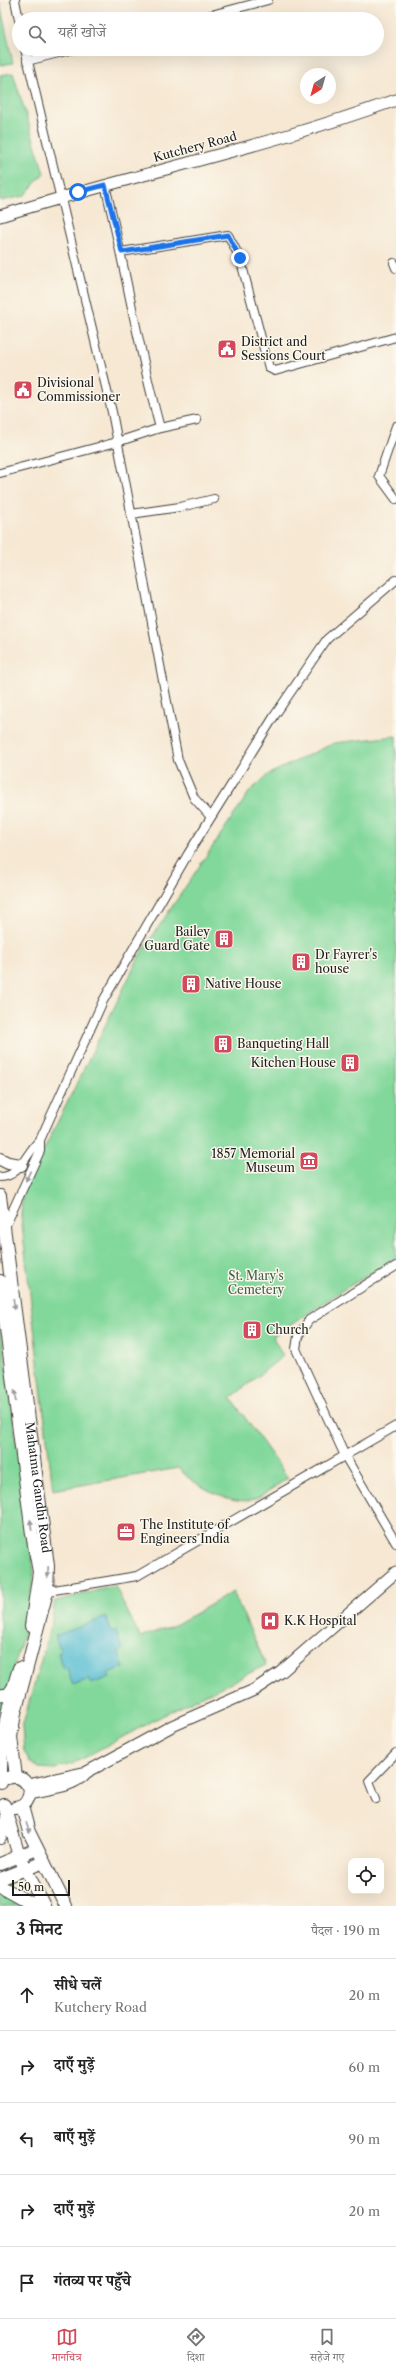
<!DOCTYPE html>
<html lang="hi">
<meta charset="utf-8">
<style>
:root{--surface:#fff;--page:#f2f2f2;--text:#222;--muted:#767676;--line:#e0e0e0;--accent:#d1495b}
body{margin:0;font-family:"Libre Caslon Text","Noto Serif Devanagari",serif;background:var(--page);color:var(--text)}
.controls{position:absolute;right:12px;bottom:12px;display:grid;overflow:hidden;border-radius:8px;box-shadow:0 4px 16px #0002}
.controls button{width:36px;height:36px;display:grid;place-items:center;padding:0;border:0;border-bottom:1px solid var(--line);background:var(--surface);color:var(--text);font:20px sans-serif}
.compass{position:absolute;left:300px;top:68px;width:36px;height:36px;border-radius:50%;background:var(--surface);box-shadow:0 4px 16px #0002;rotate:217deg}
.scale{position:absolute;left:12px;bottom:10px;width:58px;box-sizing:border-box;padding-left:4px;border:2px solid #1c1c1c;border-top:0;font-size:11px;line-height:14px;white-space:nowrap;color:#1c1c1c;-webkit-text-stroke:3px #fbf7ec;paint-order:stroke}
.stop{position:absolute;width:12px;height:12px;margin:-9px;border:3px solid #1a73e8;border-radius:50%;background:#fff}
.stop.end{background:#1a73e8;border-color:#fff;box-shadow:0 1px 4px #0008}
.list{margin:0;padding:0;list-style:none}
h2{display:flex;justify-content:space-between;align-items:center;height:52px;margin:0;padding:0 16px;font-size:17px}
h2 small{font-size:13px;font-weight:400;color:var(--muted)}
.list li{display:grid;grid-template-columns:26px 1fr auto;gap:12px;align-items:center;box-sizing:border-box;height:72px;padding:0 16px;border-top:1px solid var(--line)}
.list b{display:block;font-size:15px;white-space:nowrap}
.list p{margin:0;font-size:13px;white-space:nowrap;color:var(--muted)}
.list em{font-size:13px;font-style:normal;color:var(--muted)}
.icon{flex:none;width:22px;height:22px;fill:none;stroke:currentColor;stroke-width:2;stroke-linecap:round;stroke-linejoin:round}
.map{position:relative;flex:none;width:396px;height:1906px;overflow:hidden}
.search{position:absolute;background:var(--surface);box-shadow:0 4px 16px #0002;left:12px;right:12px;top:12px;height:44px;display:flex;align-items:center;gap:10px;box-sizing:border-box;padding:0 14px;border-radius:22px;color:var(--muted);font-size:15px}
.sheet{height:412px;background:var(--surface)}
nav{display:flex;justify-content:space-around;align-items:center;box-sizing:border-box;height:56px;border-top:1px solid var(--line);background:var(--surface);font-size:11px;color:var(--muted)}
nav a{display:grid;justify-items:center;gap:2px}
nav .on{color:var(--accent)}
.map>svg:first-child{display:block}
.green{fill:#82d89b;stroke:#4f7a5c}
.water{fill:#56bed3;stroke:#396d78}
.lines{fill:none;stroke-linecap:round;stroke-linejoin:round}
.street-casing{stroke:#3d3b37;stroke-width:10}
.secondary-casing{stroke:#3d3b37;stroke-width:13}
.primary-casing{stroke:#3d3b37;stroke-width:14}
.street{stroke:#fff;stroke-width:8}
.secondary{stroke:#fff;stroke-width:11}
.primary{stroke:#fff;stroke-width:12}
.oneway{fill:#999}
.route{stroke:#1a73e8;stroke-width:5}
.labels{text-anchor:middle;stroke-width:3;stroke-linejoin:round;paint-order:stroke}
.street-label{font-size:12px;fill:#1c1c1c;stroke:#fbf7ec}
.poi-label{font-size:12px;fill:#1c1c1c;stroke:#fbf7ec;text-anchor:start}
.park-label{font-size:12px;fill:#405e48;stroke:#fbf7ec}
</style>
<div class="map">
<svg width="396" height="1906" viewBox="0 0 396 1906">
<rect width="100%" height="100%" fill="#fbf7ec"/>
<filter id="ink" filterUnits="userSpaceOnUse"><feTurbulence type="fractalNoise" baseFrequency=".025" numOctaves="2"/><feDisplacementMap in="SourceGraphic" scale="8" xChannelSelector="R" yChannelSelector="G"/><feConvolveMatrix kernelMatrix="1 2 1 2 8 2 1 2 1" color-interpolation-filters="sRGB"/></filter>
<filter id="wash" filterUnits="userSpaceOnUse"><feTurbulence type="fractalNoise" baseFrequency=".012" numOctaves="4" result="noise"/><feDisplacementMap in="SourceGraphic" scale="16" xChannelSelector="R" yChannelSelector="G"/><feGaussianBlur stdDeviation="0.9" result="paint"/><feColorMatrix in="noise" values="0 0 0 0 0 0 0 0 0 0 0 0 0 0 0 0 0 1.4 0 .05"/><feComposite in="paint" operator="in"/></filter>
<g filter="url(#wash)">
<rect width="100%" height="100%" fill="#f6e8d3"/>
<!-- green -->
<path class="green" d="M0 4 13 63 0 65Z
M13 73 44 173 24 196 0 201V75Z
M396 736V1258L343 1290 273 1337 283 1356 231 1398 288 1478C277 1485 262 1497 250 1500 231 1505 189 1483 179 1468L53 1490 21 1217 22 1194 141 953 250 791 269 774 334 743Z
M0 1320 34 1573 26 1625 0 1716Z
M115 1586 140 1637 175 1625 233 1592 266 1665 162 1716 72 1764 55 1769 39 1768 30 1762 24 1751 22 1727 51 1625 55 1601Z
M0 1894 24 1906H0Z"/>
<!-- water -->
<path class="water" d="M106 1617 112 1633 116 1631 123 1650 118 1652 124 1667 108 1673 110 1677 91 1684 89 1679 73 1685 67 1668 63 1669 58 1653 61 1652 55 1636Z"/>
</g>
<g filter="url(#ink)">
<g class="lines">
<defs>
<path id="street" d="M15 0 19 20
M196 19 268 0
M25 49 112 412 178 760 194 798 211 817
M27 61 74 49
M105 185C125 266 138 348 160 428
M121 252 228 235 240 258 269 368 275 371 396 337
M394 263 396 268
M396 426 379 476 396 499
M0 473 117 442 160 428 197 420
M131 514 180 507 214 499
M0 1177C21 1177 26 1152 40 1140L103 1001 188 854 275 715 327 639 396 580
M5 1227 40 1151V1140
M396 1266 309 1320 298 1336 296 1349 345 1456 396 1543
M42 1592 137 1576 396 1426
M376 1799 369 1781 396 1753"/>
<path id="secondary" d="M0 216C131 175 267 147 396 100
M0 1695 8 1694 13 1687
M28 1785 87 1772
M30 1793C49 1788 73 1788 87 1772L172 1726 254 1690 281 1672 396 1572"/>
<g id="primary">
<path d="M0 1159 8 1163 21 1165"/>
<path id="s1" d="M0 1196 48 1566 47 1592 15 1713 11 1737 16 1777"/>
<path d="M0 1281 32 1534 39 1572 31 1626"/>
<path d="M8 1778C19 1774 26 1780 30 1790 29 1800 25 1807 15 1808"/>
<path d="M1 1783C0 1743 7 1706 19 1668"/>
<path d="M4 1805 19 1856 44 1906"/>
<path d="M22 1806 29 1832 66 1906"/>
<path d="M0 1838 7 1818"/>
<path d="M0 1864 37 1849"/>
<path d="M0 1879 44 1862"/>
<path d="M0 1886 36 1906"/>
</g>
</defs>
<!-- street casing -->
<use href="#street" class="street-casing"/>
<!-- secondary casing -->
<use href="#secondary" class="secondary-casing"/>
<!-- primary casing -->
<use href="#primary" class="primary-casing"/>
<!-- street -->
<use href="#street" class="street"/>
<!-- secondary -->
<use href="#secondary" class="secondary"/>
<!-- primary -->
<use href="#primary" class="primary"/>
</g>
<!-- one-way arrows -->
<defs><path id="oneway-solid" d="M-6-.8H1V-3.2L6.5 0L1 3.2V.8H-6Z"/></defs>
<g class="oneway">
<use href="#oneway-solid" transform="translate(28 1176) rotate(115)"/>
<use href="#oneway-solid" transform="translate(14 1304) rotate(83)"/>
<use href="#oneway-solid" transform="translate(15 1396) rotate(-97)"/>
<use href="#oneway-solid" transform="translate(31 1525) rotate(-97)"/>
<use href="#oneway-solid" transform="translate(48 1572) rotate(92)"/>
<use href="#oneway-solid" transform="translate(28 1828) rotate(71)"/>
</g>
</g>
<g class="lines" filter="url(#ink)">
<!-- route -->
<path class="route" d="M78 192 105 185 122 252 228 235 240 258"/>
</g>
<!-- icons -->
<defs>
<symbol id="civic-square" viewBox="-11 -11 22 22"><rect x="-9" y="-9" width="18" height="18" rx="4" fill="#d1495b" stroke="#fbf7ec"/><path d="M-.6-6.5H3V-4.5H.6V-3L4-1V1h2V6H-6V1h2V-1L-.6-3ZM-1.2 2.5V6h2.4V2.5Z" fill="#fff"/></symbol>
<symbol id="building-square" viewBox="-11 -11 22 22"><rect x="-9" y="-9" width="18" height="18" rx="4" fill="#d1495b" stroke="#fbf7ec"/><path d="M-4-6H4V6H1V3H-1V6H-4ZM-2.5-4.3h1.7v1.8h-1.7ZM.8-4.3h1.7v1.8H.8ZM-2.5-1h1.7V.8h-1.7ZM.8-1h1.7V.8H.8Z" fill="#fff"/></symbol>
<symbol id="museum-square" viewBox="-11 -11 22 22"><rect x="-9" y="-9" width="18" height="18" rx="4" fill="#d1495b" stroke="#fbf7ec"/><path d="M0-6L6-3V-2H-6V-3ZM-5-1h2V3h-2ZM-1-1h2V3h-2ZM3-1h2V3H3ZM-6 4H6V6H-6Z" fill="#fff"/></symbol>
<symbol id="office-square" viewBox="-11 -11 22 22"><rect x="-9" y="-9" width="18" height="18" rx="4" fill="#d1495b" stroke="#fbf7ec"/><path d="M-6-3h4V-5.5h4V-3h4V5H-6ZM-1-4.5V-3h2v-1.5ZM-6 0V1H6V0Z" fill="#fff"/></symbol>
<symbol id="hospital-square" viewBox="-11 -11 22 22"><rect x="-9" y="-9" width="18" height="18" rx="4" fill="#d1495b" stroke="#fbf7ec"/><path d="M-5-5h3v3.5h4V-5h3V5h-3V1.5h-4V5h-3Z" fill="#fff"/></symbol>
</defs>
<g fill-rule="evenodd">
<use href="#civic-square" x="216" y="338" width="22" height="22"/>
<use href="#civic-square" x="12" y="379" width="22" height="22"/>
<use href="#building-square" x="213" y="928" width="22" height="22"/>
<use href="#building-square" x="290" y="951" width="22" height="22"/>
<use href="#building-square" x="180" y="973" width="22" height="22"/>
<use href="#building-square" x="212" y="1033" width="22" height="22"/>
<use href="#building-square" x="339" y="1052" width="22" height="22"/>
<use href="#museum-square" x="298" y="1150" width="22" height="22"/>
<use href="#building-square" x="241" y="1319" width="22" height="22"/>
<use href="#office-square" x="115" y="1521" width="22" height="22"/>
<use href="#hospital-square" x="259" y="1610" width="22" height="22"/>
</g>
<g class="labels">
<!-- street labels -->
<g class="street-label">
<text transform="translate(195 147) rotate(-15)" y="4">Kutchery Road</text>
<text dy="4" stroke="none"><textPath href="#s1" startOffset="294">Mahatma Gandhi Road</textPath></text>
</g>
<!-- poi labels -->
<g class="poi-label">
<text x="241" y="346">District and<tspan x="241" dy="14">Sessions Court</tspan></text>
<text x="37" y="387">Divisional<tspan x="37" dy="14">Commissioner</tspan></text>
<text x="210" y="936" text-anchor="end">Bailey<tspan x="210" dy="14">Guard Gate</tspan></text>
<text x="315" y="959">Dr Fayrer's<tspan x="315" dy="14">house</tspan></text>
<text x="205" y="988">Native House</text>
<text x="237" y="1048">Banqueting Hall</text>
<text x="336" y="1067" text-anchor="end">Kitchen House</text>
<text x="295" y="1158" text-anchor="end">1857 Memorial<tspan x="295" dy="14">Museum</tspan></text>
<text x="266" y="1334">Church</text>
<text x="140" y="1529">The Institute of<tspan x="140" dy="14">Engineers India</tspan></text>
<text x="284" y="1625">K.K Hospital</text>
</g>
<!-- park labels -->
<g class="park-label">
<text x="256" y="1280">St. Mary's<tspan x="256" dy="14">Cemetery</tspan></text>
</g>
</g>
</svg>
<div class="controls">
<button><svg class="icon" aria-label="locate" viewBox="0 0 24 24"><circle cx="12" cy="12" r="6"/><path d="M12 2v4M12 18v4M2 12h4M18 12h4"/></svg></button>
</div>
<svg class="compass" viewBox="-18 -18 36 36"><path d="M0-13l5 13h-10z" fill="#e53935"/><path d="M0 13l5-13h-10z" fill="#767676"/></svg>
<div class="scale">50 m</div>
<div class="stop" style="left:78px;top:192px"></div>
<div class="stop end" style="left:240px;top:258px"></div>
<div class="search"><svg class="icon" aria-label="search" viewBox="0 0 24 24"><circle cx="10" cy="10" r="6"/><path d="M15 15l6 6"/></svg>यहाँ खोजें</div>
</div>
<section class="sheet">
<h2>3 मिनट<small>पैदल · 190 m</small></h2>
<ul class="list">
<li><svg class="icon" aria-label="ahead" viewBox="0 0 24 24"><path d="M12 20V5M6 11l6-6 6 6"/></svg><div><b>सीधे चलें</b><p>Kutchery Road</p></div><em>20 m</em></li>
<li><svg class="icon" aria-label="right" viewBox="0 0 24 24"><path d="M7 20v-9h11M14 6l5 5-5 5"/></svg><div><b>दाएँ मुड़ें</b></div><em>60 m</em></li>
<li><svg class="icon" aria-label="left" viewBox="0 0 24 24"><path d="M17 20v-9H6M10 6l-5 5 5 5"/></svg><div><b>बाएँ मुड़ें</b></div><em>90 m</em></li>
<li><svg class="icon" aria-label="right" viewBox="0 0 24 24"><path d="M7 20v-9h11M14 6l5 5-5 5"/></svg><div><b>दाएँ मुड़ें</b></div><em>20 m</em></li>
<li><svg class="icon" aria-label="arrive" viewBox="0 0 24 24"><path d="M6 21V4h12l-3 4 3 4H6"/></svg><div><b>गंतव्य पर पहुँचे</b></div></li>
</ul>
</section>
<nav>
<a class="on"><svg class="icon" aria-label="map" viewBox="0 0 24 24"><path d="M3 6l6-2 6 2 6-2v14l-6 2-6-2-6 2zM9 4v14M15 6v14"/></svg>मानचित्र</a>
<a><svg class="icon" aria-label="directions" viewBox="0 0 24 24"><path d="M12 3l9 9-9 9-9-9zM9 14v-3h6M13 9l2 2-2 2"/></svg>दिशा</a>
<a><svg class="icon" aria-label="saved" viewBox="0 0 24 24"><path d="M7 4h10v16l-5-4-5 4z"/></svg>सहेजे गए</a>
</nav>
